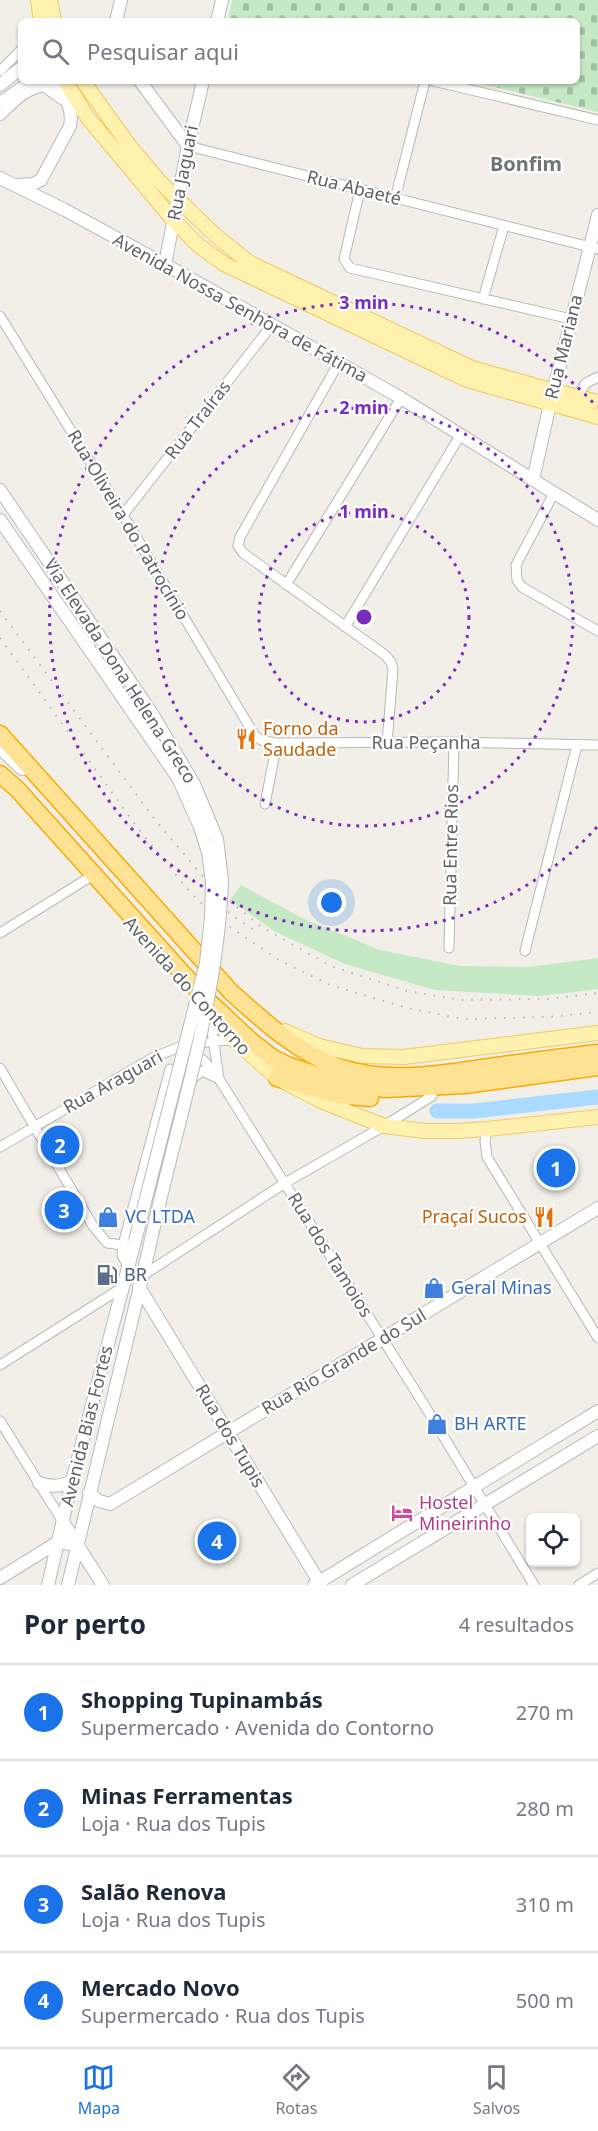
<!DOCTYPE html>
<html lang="pt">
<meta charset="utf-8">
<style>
:root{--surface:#fff;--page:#f2f2f3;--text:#1f2937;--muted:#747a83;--line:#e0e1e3;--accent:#1a73e8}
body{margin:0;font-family:"Noto Sans",sans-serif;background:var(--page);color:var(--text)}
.controls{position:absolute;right:18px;bottom:18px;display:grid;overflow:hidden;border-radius:9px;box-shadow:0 2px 4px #0004}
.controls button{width:54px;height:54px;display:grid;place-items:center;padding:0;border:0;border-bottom:2px solid var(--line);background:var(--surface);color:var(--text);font:30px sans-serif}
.you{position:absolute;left:332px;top:903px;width:21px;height:21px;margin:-15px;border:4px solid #fff;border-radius:50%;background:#1a73e8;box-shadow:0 0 0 9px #1a73e833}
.badge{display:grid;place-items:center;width:39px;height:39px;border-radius:50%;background:var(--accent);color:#fff;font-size:20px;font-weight:700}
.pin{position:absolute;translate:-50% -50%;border:3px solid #fff;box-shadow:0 2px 6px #0006}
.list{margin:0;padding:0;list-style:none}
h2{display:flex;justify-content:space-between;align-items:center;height:78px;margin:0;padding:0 24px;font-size:26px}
h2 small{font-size:20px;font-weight:400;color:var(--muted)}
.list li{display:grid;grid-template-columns:39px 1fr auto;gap:18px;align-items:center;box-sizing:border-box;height:96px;padding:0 24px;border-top:2px solid var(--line)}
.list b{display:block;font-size:22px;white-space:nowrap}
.list p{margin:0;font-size:20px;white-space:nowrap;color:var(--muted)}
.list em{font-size:20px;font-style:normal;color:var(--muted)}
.icon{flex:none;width:33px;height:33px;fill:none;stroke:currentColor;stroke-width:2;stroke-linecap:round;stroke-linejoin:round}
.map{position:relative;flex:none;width:598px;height:1585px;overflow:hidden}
.search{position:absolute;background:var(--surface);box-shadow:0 2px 4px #0004;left:18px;right:18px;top:18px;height:66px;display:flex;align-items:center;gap:15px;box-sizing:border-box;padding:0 21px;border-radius:9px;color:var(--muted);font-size:22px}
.sheet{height:462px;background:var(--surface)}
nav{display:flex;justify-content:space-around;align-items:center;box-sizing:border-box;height:84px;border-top:2px solid var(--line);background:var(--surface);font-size:16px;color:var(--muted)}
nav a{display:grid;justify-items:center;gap:3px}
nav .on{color:var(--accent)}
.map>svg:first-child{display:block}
.green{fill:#c5e8c5}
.cemetery{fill:url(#cemetery-stones)}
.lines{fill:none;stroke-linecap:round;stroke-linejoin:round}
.river{stroke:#aadaff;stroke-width:15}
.street-casing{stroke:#b5b8bc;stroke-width:11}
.secondary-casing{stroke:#b6babf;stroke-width:14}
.primary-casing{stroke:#f2c960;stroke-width:16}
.highway-casing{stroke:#f9ab00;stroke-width:19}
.street{stroke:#fff;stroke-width:9}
.secondary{stroke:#fff;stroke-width:12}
.primary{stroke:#fff2af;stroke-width:14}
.highway{stroke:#fde293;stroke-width:16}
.rail{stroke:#b6b7b8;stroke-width:2;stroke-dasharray:1.5 8;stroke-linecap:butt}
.secondary-bridge-casing{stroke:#b6babf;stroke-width:14;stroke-linecap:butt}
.secondary-bridge{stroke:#fff;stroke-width:12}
.ring{fill:none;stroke:#7b2cbf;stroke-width:3;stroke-dasharray:3 6}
.labels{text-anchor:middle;stroke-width:4.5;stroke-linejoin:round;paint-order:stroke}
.street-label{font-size:18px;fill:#5f6368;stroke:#fff}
.food-label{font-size:18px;fill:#c56008;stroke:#fff;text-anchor:start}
.shop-label{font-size:18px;fill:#366cbe;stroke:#fff;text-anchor:start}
.service-label{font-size:18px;fill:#4e5e75;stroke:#fff;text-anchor:start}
.hotel-label{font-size:18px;fill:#b23c85;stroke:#fff;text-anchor:start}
.neighbourhood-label{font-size:20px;font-weight:bold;fill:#70757a;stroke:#fff}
.centre{fill:#7b2cbf;stroke:#fff;stroke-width:3}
.ring-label{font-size:18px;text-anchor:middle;font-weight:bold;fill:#7b2cbf;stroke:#fff;stroke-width:4.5;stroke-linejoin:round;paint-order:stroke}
</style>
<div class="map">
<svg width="598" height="1585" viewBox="0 0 598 1585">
<defs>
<pattern id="cemetery-stones" width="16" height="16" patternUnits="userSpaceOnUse" patternTransform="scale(1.5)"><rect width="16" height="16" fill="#c5e8c5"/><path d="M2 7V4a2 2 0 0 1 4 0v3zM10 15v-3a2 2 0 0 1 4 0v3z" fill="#a3c0a4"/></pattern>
</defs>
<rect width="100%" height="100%" fill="#f1efe8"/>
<!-- green -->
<path class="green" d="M241 885 302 918 380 950 460 966 528 967 598 958V989L540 996 435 990 345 964 274 931 230 900Z"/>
<!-- cemetery -->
<path class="cemetery" d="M232 0H598V112L470 81H577V21H228Z"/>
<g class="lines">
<!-- river -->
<path class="river" d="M437 1111H474L598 1097"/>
<defs>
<path id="street" d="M0 71 21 50
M433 81 598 120
M0 116C13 104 25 89 44 87L64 101
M188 146 598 249
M360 190 344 259 350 268 571 319
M395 199 425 81
M483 299 504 226
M0 316 123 515 255 736 263 741 277 743 454 742 598 745
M338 364 240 537 238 546 243 553 385 655 391 662 393 669 387 743
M577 396 586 383 598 377
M554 493 516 565 517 580 522 587 598 631
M123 515 272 325
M286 585 401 398
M345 627 461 434
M265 804 277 743
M0 933 90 877
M449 948 454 742
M525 951 577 745
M210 1016 219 1079
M192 1051 206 1063 219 1079 423 1403 534 1585
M0 1068 93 1226 107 1243 123 1245
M192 1079 202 1071 217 1078
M487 1129 485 1141 487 1157 598 1338
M0 1147 154 1057 182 1046 214 1041 234 1040
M128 1267 122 1255 123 1245 170 1069
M142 1276 285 1183 384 1126 432 1096
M0 1365 123 1287
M0 1421 63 1522
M579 1585 598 1573"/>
<path id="secondary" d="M116 21 121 0
M217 21 222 0
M140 81 188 146
M0 85 21 68
M0 103 32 81
M0 178 65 210 186 276 401 398 598 520
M18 185 33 184 41 180 70 126C74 107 63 91 48 81
M165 264 188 146 203 81
M533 480 550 404 598 215
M0 490 151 712 194 784 217 839 222 880
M0 520 178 778 200 827 208 852 212 882
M0 748 22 769
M139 1287 321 1585
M39 1483C52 1487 59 1487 72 1481
M89 1493 99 1501 110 1504 598 1208
M63 1522 103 1585
M0 1578 58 1542 77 1545
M48 1585 72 1481 135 1241
M68 1585 149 1249
M314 1585 598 1411
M352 1585 598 1436"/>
<path id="primary" d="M38 0 41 21
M50 0 54 21
M65 81 88 118 174 221 198 245 224 264 467 380 598 417
M83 81 128 144 159 181 216 236 250 263 472 368 554 391 598 402
M199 1002 234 1040 277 1078 321 1101 384 1126 425 1131H456L487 1129 598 1117
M285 1031 319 1046 362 1056 404 1057 598 1033"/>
<path id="highway" d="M0 734 231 992C263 1021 298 1053 339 1067 388 1084 439 1074 489 1067 525 1062 562 1057 598 1053
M0 774 17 789 204 997 251 1041 273 1058 287 1065 338 1082 385 1089 465 1085 598 1067
M277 1078 338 1095 370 1098"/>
</defs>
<!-- street casing -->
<use href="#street" class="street-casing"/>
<!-- secondary casing -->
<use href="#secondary" class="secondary-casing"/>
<!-- primary casing -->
<use href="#primary" class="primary-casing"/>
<!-- highway casing -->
<use href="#highway" class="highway-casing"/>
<!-- street -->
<use href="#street" class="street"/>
<!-- secondary -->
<use href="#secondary" class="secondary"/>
<!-- primary -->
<use href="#primary" class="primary"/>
<!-- highway -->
<use href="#highway" class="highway"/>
<!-- rail -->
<path class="rail" d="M0 611 156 821 211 886 263 928 331 966 407 991 461 1000 548 999 598 993
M0 638 140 831 191 893 215 917 279 960 330 985 407 1008 463 1019 547 1017 598 1012
M214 899 233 916 254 930"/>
<defs>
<path id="secondary-bridge" d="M135 1241 206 963 211 917 212 882
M149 1249C175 1126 218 1005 222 880"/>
</defs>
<!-- secondary-bridge casing -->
<use href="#secondary-bridge" class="secondary-bridge-casing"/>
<!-- secondary-bridge -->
<use href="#secondary-bridge" class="secondary-bridge"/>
</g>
<!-- distance rings -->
<g class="ring">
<circle cx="364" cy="617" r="105"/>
<circle cx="364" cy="617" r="209"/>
<path d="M597 827A314 314 0 1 1 597 407"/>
</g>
<!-- icons -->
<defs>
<symbol id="restaurant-bare" viewBox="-9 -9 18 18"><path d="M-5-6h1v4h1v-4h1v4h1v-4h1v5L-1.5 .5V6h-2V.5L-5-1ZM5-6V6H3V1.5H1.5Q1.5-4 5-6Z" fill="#e8710a" stroke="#fff" stroke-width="2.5" paint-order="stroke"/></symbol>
<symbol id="shop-bare" viewBox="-9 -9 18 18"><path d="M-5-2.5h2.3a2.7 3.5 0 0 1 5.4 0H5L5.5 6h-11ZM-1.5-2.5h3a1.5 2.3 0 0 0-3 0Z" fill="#3f7fe0" stroke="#fff" stroke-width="2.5" paint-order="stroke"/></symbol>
<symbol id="fuel-bare" viewBox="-9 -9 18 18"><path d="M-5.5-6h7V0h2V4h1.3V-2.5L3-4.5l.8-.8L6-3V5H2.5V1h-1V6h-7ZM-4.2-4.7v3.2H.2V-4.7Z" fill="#5c6f8a" stroke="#fff" stroke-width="2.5" paint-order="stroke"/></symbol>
<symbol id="hotel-bare" viewBox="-9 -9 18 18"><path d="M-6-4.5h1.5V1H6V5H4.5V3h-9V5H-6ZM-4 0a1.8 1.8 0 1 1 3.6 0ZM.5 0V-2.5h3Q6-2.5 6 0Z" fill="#d1479c" stroke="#fff" stroke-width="2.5" paint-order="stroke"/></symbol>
</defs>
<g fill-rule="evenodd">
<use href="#restaurant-bare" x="231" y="724" width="30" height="30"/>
<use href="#shop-bare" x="93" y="1202" width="30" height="30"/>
<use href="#restaurant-bare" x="529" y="1202" width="30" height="30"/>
<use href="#fuel-bare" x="92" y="1260" width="30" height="30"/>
<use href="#shop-bare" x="419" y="1273" width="30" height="30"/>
<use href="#shop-bare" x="422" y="1409" width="30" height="30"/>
<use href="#hotel-bare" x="387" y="1498" width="30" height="30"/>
</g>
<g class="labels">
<!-- street labels -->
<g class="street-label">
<text transform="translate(183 173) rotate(-79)" y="6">Rua Jaguari</text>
<text transform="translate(354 188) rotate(14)" y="6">Rua Abaeté</text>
<text transform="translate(240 308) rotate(29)" y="6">Avenida Nossa Senhora de Fátima</text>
<text transform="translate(564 347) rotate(-76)" y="6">Rua Mariana</text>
<text transform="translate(198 420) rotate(-52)" y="6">Rua Traíras</text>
<text transform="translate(128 525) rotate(59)" y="6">Rua Oliveira do Patrocínio</text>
<text transform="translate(120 671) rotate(57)" y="6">Via Elevada Dona Helena Greco</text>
<text x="426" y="749">Rua Peçanha</text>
<text transform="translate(451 845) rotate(-89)" y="6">Rua Entre Rios</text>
<text transform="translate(187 986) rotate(48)" y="6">Avenida do Contorno</text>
<text transform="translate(113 1082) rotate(-29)" y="6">Rua Araguari</text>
<text transform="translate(330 1255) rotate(58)" y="6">Rua dos Tamoios</text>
<text transform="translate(344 1362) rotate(-31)" y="6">Rua Rio Grande do Sul</text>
<text transform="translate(87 1426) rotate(-76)" y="6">Avenida Bias Fortes</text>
<text transform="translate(230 1436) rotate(59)" y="6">Rua dos Tupis</text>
</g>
<!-- food labels -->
<g class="food-label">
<text x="263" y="735">Forno da<tspan x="263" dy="21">Saudade</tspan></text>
<text x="527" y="1223" text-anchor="end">Praçaí Sucos</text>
</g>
<!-- shop labels -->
<g class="shop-label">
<text x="125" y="1223">VC LTDA</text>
<text x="451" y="1294">Geral Minas</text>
<text x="454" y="1430">BH ARTE</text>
</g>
<!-- service labels -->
<g class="service-label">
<text x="124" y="1281">BR</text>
</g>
<!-- hotel labels -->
<g class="hotel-label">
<text x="419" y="1509">Hostel<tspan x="419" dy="21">Mineirinho</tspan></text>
</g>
<!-- neighbourhood labels -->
<g class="neighbourhood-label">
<text x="526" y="171">Bonfim</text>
</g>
</g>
<circle cx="364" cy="617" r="9" class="centre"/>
<g class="ring-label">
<text x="364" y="309">3 min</text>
<text x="364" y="414">2 min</text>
<text x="364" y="518">1 min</text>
</g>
</svg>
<div class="controls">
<button><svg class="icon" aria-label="locate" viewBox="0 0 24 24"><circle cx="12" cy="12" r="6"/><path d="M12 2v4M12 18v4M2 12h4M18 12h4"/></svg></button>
</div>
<div class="you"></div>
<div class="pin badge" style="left:556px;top:1168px">1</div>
<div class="pin badge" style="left:60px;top:1145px">2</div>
<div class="pin badge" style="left:64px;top:1210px">3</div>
<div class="pin badge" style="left:217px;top:1541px">4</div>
<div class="search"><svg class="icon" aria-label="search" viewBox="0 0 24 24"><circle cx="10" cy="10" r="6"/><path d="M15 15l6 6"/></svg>Pesquisar aqui</div>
</div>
<section class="sheet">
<h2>Por perto<small>4 resultados</small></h2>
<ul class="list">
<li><span class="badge">1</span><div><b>Shopping Tupinambás</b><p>Supermercado · Avenida do Contorno</p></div><em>270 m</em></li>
<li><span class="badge">2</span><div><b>Minas Ferramentas</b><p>Loja · Rua dos Tupis</p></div><em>280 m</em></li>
<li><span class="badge">3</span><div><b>Salão Renova</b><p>Loja · Rua dos Tupis</p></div><em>310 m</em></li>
<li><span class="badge">4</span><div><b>Mercado Novo</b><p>Supermercado · Rua dos Tupis</p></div><em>500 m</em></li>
</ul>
</section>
<nav>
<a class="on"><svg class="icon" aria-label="map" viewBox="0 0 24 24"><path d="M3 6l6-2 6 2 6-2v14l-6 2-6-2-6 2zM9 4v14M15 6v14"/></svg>Mapa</a>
<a><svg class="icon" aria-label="directions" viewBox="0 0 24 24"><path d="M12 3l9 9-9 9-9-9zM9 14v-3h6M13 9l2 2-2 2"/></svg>Rotas</a>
<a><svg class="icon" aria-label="saved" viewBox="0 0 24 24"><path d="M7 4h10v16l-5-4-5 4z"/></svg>Salvos</a>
</nav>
